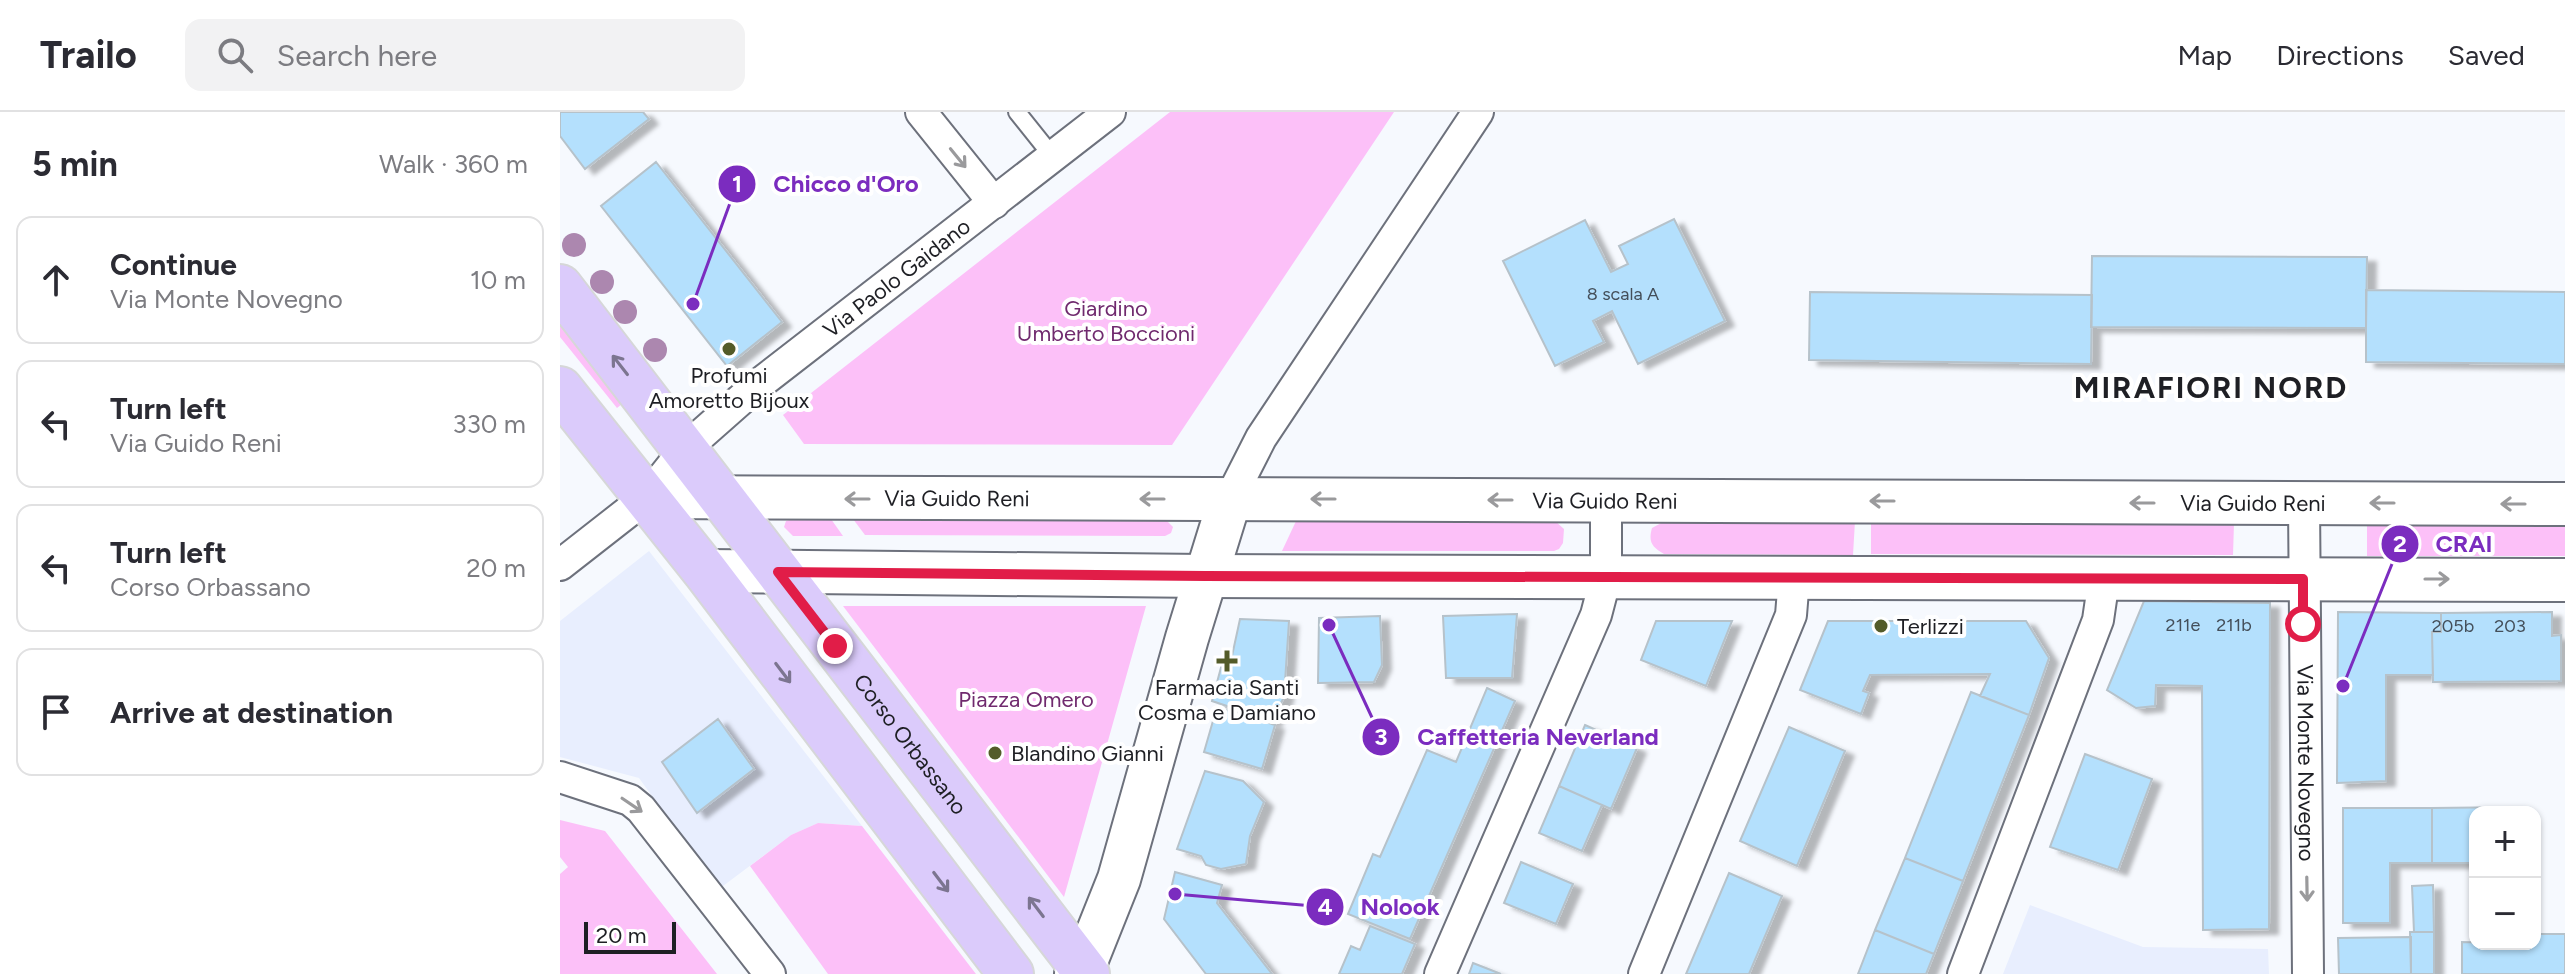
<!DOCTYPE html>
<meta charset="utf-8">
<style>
:root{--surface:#fff;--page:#f2f2f3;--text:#2b2b33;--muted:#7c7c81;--line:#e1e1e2}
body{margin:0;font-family:Figtree,sans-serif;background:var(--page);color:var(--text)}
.controls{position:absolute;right:24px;bottom:24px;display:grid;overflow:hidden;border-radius:16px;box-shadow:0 2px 6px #0004}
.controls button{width:72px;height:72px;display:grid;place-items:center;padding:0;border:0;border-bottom:2px solid var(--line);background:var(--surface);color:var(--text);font:40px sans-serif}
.scale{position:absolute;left:24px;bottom:20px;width:92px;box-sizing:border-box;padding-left:8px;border:4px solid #1e1f24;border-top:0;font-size:22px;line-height:28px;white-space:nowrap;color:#1e1f24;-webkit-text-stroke:6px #fff;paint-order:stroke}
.stop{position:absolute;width:24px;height:24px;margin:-18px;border:6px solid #e11d48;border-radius:50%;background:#fff}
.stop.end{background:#e11d48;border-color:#fff;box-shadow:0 2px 8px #0008}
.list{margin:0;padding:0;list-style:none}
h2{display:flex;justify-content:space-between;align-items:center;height:104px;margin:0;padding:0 32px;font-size:34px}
h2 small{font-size:26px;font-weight:400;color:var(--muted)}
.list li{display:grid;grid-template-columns:52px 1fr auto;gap:24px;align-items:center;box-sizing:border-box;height:128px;margin:0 16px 16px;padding:0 16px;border:2px solid var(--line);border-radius:16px}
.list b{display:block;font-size:30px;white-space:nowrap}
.list p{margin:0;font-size:26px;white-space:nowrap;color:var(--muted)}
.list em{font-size:26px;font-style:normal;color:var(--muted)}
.icon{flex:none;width:44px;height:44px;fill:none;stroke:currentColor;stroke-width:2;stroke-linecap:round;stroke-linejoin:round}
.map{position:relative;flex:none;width:2005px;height:862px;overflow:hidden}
header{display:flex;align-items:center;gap:48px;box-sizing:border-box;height:112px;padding:0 40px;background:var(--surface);border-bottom:2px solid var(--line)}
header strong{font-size:38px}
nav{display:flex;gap:44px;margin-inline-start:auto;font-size:28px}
.search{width:560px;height:72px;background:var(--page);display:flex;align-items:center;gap:20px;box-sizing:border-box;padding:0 28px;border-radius:16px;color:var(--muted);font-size:30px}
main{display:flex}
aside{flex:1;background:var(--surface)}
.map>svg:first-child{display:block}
.built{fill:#e8eefe}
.green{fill:#fcc0f8}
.building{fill:#b4e0fd;stroke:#b6c2ca;stroke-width:2;filter:url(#shadow)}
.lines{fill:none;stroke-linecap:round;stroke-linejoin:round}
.service-casing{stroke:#6d717c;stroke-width:20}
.minor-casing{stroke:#6d717c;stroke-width:34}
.secondary-casing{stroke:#6d717c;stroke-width:46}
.primary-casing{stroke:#d6d7d8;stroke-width:48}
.service{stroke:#fff;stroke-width:16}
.minor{stroke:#fff;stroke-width:30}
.secondary{stroke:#fff;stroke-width:42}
.primary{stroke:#dbcbfb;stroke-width:44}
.tree{fill:#ac87af}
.oneway{stroke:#9a9a9c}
.oneway2{stroke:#7c7590}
.route{stroke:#e11d48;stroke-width:10}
.poi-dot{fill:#535b29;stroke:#fff;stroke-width:3}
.labels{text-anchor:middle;stroke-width:8;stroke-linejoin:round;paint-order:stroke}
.number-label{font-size:18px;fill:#444f5a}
.street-label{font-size:22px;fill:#1e1f24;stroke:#fff}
.park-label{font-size:22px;fill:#702a6e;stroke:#fff}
.poi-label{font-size:22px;fill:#1e1f24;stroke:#fff}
.district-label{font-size:30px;font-weight:bold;letter-spacing:2px;fill:#1e1f24;stroke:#fff}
.leader{fill:none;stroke:#7b2cbf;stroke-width:3}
.callout-dot{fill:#7b2cbf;stroke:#fff;stroke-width:3}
.mark-label{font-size:24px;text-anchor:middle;font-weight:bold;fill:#fff}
.callout-label{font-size:24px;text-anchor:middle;font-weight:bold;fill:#7b2cbf;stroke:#fff;stroke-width:8;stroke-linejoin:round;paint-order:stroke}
</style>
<header>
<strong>Trailo</strong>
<div class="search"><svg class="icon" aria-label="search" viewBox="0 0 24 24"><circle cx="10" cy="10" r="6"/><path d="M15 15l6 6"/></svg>Search here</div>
<nav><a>Map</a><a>Directions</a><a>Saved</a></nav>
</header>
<main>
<aside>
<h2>5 min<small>Walk · 360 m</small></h2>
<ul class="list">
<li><svg class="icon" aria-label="ahead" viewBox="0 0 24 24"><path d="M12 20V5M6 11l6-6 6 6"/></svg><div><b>Continue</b><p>Via Monte Novegno</p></div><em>10 m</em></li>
<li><svg class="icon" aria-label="left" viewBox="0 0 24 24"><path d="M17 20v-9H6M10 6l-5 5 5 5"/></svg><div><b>Turn left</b><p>Via Guido Reni</p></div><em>330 m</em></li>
<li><svg class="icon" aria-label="left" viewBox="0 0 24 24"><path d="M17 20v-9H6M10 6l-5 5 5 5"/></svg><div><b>Turn left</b><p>Corso Orbassano</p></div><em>20 m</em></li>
<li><svg class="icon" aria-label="arrive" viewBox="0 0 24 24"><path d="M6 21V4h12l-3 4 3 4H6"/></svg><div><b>Arrive at destination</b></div></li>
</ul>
</aside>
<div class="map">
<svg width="2005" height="862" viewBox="0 0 2005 862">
<defs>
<filter id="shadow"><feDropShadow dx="9" dy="5" stdDeviation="2" flood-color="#0004"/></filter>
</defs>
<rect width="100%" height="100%" fill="#f6f9fe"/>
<!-- built -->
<path class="built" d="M89 439 302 714 258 711 231 723 159 777 79 666 0 645V509Z
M1470 793 1583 835 1708 837 1709 862H1443Z"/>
<!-- green -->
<path class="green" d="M610 0H834L612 333 244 332 223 303Z
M0 213 62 292 57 296 0 225Z
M233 407H271L283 424H233L224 415 226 409Z
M293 407H605L613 415 611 421 605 424 305 423Z
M737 407 994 408 1004 417 1003 431 999 437 994 439H722Z
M1105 409H1295L1293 443 1104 442C1092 435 1088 430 1092 416Z
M1311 410 1674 411 1673 443 1311 442Z
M1807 413 2005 414V444H1807Z
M283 494H586L504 785Z
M0 708 45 719 157 862H0V762L8 755 0 745Z
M258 711 302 714 416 862H268L190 754 231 723Z"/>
<!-- building -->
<path class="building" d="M0 0H83L89 7 25 57 0 24Z
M96 50 222 210 167 254 41 94Z
M1114 107 1165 209 1078 252 1052 199 1033 209 1044 230 995 254 943 149 1025 108 1051 160 1068 152 1059 134Z
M1532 144 1807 145 1806 216 1531 215Z
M1806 178 2005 180V252L1806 250Z
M1250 180 1532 183 1531 252 1249 248Z
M1584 489 1710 491 1709 817 1643 818 1642 574 1596 573 1595 594 1576 596 1547 578Z
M1778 500 1881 501V520H1872L1873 563H1826V669L1777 671Z
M1992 500V524L2001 523V569L1873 570 1872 520H1881V501Z
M957 502 952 566H886L883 504Z
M820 504 822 553 814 570 758 571 759 506Z
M680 507 729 509 724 585 712 609 652 589 663 548 672 544Z
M1096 509H1172L1146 574 1081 548Z
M1268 509H1466L1489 546 1469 603 1420 584 1430 562 1310 563 1303 579 1309 581 1301 602 1240 578Z
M927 576 955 589 850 827 788 802 813 742 820 745 867 638 896 650Z
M1411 580 1469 603 1403 769 1345 746Z
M657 595 715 613 702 657 644 640Z
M158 607 194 657 137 701 102 650Z
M1025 613 1077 636 1051 697 999 674Z
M1229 615 1285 639 1237 754 1180 729Z
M1525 642 1592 667 1558 758 1490 735Z
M645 659 683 669 704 690 690 724 686 752 661 757 646 753 641 744 617 737Z
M999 674 1042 693 1022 739 979 721Z
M1957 695V700H1915V751H1872V696Z
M1783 696H1872V751H1830V811H1783Z
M1345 746 1403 769 1374 842 1315 818Z
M961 750 1013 772 996 812 944 791Z
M615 760 662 773 657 791 712 862H646L604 807Z
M1169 761 1222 784 1189 862H1126Z
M1873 773 1874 820H1854L1852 774Z
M810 814 855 832 842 862H779L791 834 800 838Z
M1315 818 1374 842 1366 862H1298Z
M1850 820H1874V862H1851Z
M1975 822H2005V862H1902V830L1975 832Z
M1851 825V862H1779L1778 826Z
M913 851 941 862H909Z"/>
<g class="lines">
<defs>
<path id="service" d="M457 0 493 45"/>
<g id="minor">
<path d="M361 0 434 91"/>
<path d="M670 387 701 326 918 0"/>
<path id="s1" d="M1744 391 1748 862"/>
<path id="s2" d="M0 453 87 385 126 336 194 276 550 0"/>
<path d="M0 665 70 688 81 697 210 862"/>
<path d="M880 862 1036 503 1046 465V388"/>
<path d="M1084 862 1231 503 1234 466"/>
<path d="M1403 862 1538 508 1544 467"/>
</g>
<g id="secondary">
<path id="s3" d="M87 385 2005 392"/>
<path d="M145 459 645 464 2005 468"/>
<path d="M516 862 523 857 559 767 627 526 670 387"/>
</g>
<g id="primary">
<path id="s4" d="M0 175 527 862"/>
<path d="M0 277 145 459 451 862"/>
</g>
</defs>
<!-- service casing -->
<use href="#service" class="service-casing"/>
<!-- minor casing -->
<use href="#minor" class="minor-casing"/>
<!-- secondary casing -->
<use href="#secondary" class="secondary-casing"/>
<!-- primary casing -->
<use href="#primary" class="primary-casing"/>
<!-- service -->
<use href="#service" class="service"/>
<!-- minor -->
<use href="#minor" class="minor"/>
<!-- secondary -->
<use href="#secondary" class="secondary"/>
<!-- primary -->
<use href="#primary" class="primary"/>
</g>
<!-- trees -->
<g class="tree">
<circle cx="14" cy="133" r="12"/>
<circle cx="42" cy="170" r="12"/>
<circle cx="65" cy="200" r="12"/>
<circle cx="95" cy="238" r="12"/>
</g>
<!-- one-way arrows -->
<defs><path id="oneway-shaft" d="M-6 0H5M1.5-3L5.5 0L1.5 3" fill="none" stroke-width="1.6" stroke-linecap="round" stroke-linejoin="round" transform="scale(2)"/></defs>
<g class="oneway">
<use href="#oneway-shaft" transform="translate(398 46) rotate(51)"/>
<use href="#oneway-shaft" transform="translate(297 387) rotate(-180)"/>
<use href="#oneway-shaft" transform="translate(592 387) rotate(-180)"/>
<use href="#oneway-shaft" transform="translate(763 387) rotate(180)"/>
<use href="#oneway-shaft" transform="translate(940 388) rotate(-180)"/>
<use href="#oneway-shaft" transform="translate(1322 389) rotate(-180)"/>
<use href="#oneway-shaft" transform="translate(1582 391) rotate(-180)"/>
<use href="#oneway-shaft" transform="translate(1822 391) rotate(-180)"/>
<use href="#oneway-shaft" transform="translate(1953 392) rotate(-180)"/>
<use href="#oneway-shaft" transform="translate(1877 467)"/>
<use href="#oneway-shaft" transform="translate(72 693) rotate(34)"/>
<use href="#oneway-shaft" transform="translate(1747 777) rotate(89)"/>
</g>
<g class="oneway2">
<use href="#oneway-shaft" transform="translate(60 253) rotate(-128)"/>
<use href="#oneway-shaft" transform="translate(223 561) rotate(53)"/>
<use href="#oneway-shaft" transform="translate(381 770) rotate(53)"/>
<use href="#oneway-shaft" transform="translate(476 795) rotate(-127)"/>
</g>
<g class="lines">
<!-- route -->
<path class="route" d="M275 534 218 460 645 464 1743 467V512"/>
</g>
<!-- markers -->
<g class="poi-dot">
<circle cx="169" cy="237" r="8"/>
<circle cx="1321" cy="514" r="8"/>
<path d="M663 537h8v8h8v8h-8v8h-8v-8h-8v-8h8z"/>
<circle cx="435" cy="641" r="8"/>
</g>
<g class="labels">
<!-- number labels -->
<g class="number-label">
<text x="1063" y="188">8 scala A</text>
<text x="1623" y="519">211e</text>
<text x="1674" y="519">211b</text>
<text x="1893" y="520">205b</text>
<text x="1950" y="520">203</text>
</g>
<!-- street labels -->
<g class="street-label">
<text dy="8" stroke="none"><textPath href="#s2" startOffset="444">Via Paolo Gaidano</textPath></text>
<text dy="8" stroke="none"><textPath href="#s3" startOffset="310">Via Guido Reni</textPath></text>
<text dy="8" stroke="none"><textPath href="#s3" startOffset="958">Via Guido Reni</textPath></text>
<text dy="8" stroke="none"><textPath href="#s3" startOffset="1606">Via Guido Reni</textPath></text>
<text dy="8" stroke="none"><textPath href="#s4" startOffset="576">Corso Orbassano</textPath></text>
<text dy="8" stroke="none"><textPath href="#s1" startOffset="260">Via Monte Novegno</textPath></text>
</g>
<!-- park labels -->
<g class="park-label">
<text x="546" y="204">Giardino<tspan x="546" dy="25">Umberto Boccioni</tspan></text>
<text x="466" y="595">Piazza Omero</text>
</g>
<!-- poi labels -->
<g class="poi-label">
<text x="169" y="271">Profumi<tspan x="169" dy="25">Amoretto Bijoux</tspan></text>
<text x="1337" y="522" text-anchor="start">Terlizzi</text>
<text x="667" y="583">Farmacia Santi<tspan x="667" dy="25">Cosma e Damiano</tspan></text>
<text x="451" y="649" text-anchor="start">Blandino Gianni</text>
</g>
<!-- district labels -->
<g class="district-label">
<text x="1651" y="286">MIRAFIORI NORD</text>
</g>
</g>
<!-- callouts -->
<path class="leader" d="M133 192L177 72M1783 574L1840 432M769 513L821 625M615 782L765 795"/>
<g class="callout-dot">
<circle cx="133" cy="192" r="8"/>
<circle cx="1783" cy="574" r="8"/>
<circle cx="769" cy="513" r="8"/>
<circle cx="615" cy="782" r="8"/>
<circle cx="177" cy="72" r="20"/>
<circle cx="1840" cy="432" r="20"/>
<circle cx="821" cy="625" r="20"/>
<circle cx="765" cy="795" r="20"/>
</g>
<g class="mark-label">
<text x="177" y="80">1</text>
<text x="1840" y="440">2</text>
<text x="821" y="633">3</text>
<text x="765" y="803">4</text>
</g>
<g class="callout-label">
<text x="286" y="80">Chicco d'Oro</text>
<text x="1904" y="440">CRAI</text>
<text x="978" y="633">Caffetteria Neverland</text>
<text x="840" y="803">Nolook</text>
</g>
</svg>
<div class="controls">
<button>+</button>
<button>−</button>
</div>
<div class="scale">20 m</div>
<div class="stop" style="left:1743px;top:512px"></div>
<div class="stop end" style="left:275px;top:534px"></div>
</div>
</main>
